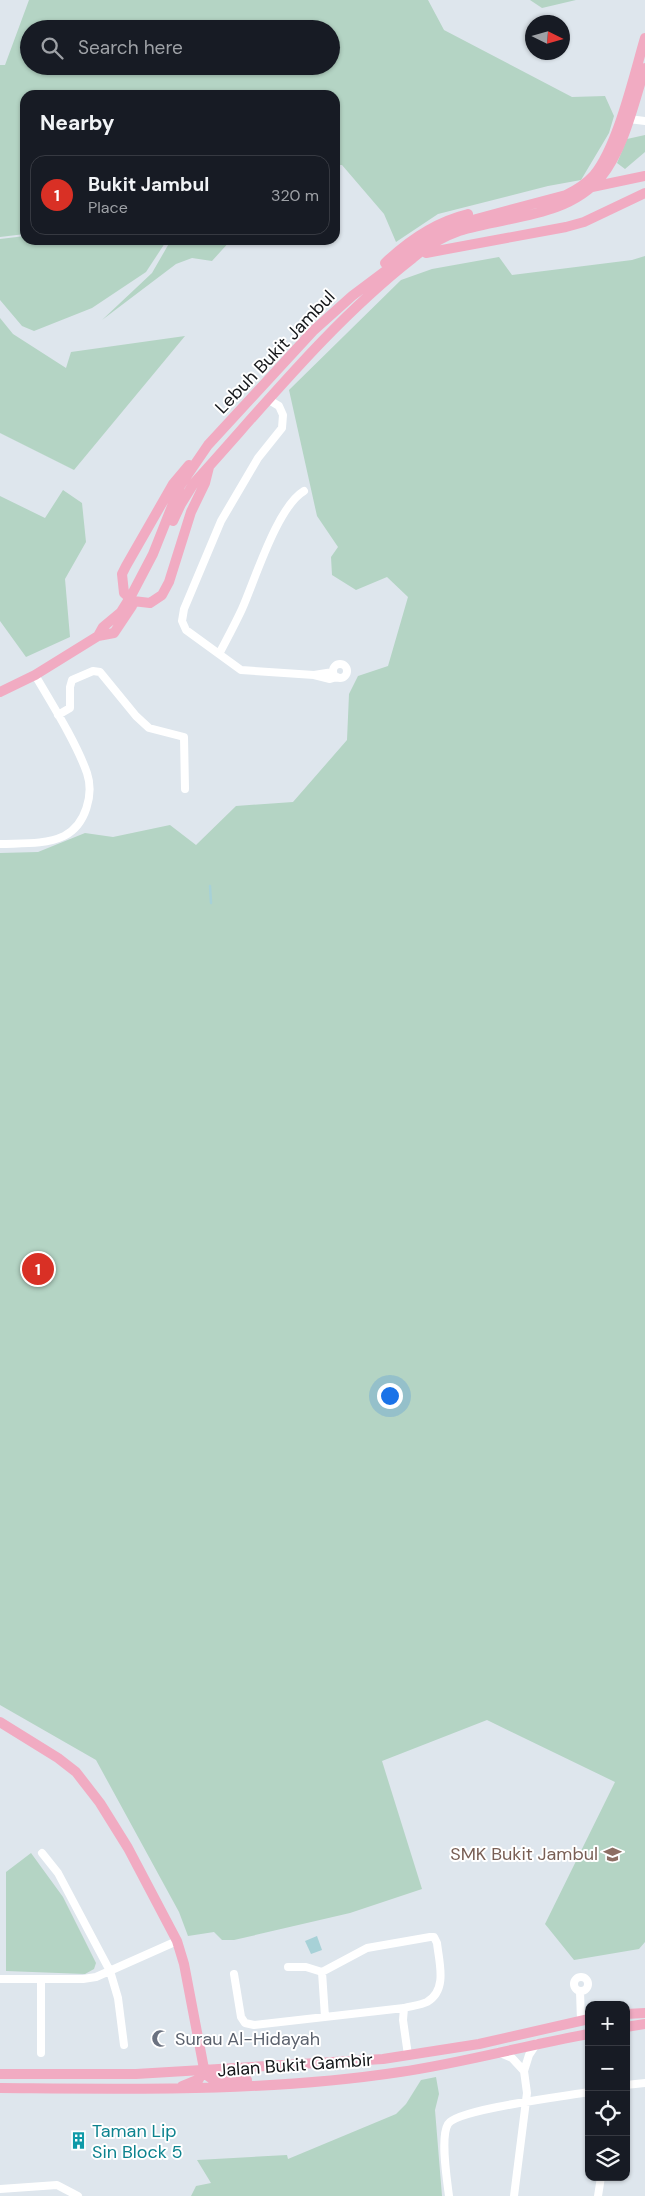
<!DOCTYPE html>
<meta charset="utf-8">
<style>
:root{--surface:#171b24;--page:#242831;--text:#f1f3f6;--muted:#9ea1a6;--line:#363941;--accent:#d93025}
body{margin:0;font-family:"DM Sans",sans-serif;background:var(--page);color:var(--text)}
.controls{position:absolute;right:15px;bottom:15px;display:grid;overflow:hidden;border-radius:10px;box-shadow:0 1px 4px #0004}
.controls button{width:45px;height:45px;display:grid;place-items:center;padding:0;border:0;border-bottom:1px solid var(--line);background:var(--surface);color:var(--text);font:25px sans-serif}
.compass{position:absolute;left:525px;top:15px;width:45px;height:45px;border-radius:50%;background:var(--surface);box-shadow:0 1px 4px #0004;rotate:95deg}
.you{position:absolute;left:389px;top:1395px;width:18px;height:18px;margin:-12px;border:4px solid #fff;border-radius:50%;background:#1a73e8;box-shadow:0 0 0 8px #1a73e833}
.badge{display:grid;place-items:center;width:32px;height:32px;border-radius:50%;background:var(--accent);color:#fff;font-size:16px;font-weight:700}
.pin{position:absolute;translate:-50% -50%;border:2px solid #fff;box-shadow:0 1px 5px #0006}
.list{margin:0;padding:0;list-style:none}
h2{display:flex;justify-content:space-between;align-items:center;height:65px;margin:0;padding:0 20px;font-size:21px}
h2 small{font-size:16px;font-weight:400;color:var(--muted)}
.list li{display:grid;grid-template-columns:32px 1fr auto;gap:15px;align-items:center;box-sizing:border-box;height:80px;margin:0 10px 10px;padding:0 10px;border:1px solid var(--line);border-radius:15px}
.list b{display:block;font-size:19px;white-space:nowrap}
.list p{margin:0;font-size:16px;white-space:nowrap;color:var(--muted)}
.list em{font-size:16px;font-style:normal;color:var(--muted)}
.icon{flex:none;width:28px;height:28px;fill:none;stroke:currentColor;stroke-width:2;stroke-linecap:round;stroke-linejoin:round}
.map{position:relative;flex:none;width:645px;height:2196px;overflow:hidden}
.search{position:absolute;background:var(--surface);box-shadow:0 1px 4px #0004;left:20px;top:20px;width:320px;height:55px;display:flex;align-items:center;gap:12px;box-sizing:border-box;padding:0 18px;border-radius:28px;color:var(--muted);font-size:19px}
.panel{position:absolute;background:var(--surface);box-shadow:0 1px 4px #0004;left:20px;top:90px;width:320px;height:155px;border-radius:15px}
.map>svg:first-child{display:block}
.green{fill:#b4d4c4;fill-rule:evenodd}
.water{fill:#a7d1d7}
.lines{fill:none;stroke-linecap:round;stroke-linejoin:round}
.stream{stroke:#a7d1d7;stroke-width:2.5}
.minor{stroke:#fff;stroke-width:8}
.major{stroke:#f1abc2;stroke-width:10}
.labels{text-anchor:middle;stroke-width:4;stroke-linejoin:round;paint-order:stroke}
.street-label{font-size:18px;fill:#15171a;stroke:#fff}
.education-label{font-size:18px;fill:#785e54;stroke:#fff;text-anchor:end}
.worship-label{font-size:18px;fill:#5b616d;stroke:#fff;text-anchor:start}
.culture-label{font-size:18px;fill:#0d838f;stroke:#fff;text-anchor:start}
</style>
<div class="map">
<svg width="645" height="2196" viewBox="0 0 645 2196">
<rect width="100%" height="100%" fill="#dee6ed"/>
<!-- green -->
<path class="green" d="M29 0H428L444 30 572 97 605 96 614 116 609 133 581 180 548 186 438 214 396 242 384 214 342 165H335V95H25V234L0 237V65H5ZM29 29H331V66H29Z
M530 0H576L542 8Z
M645 135V152L625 169 617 163 627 139Z
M25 236V240H167L146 272 92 308 34 331 22 326 0 300V239Z
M171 240H231L212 261 192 258 176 264 102 320 152 273Z
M645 256V1942L639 1949 574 1960 545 1924 615 1782 487 1720 382 1761 422 1889 350 1913 234 1940H222L214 1932 188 1936 179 1912 96 1760 0 1705V853L38 852 85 833 113 837 170 825 196 845 236 806 293 802 347 740 349 694 358 676 388 666 408 597 387 577 356 590 332 575 331 557 338 547 317 516 289 390 401 280 432 269 499 257 512 275 632 260Z
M0 318 13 334 66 368 71 352 185 336 74 470 0 433Z
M63 490 82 503 86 542 65 579 70 637 26 657 0 621V496L45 518Z
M31 1853 63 1897 96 1963 94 1969 85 1974 6 1971V1872Z
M436 2077 439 2094 435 2110 442 2196H191L196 2186 211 2183 197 2160 287 2155 288 2159 396 2114 406 2104 421 2080Z"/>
<!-- water -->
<path class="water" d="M317 1936 322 1950 311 1954 305 1941Z"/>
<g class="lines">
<!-- stream -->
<path class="stream" d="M210 886 211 903"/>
<!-- minor -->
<path class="minor" d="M629 119 645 121
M269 400 279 406 283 415 282 428 258 458 221 521 184 609 182 621 186 630 241 670 314 675
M219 654C227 639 235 624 242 609 255 580 277 507 304 491
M333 671a7 7 0 1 1 14 0a7 7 0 1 1-14 0Z
M333 672 314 675 330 679 337 677
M58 715 70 708V687L72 680 93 671 100 672 136 716 149 728 184 737 185 789
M0 844C20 843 45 845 64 836 86 825 94 794 87 773 76 742 52 704 35 675
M42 1853 58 1873 110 1971 118 1998 124 2045
M322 1972 325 2017
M234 1974 241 2017 245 2023 254 2025 404 2008C411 2006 421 2005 427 2002 448 1990 439 1962 437 1943L434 1937H430L367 1948 322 1972 306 1967H288
M574 1984a7 7 0 1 1 14 0a7 7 0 1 1-14 0Z
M0 1979H83L96 1977 177 1941
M580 1991 581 2021
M404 2008 403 2020 408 2055
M498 2052 512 2058 524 2071
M41 2053V1979
M626 2085 645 2083
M0 2189 57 2185 78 2196
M449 2196C447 2180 440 2137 448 2124 457 2109 567 2096 589 2092
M514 2196 527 2093 524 2071 529 2055 537 2043
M598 2196 601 2177"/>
<!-- major -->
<path class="major" d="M592 187 645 176
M426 253 566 227 584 222 645 193
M385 263C409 240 435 222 468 214
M189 465 173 484 126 566 122 574 124 593 133 601 150 603 162 595 169 582 191 512 205 483 209 467
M173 521 181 504 194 483C264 406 331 322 413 258 426 247 442 237 459 231 506 216 567 218 601 177 624 149 634 102 645 68
M98 636 114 633 132 606
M0 692 35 675 98 636 103 627 121 612 131 596 153 554 180 486 208 445 313 331 352 296 436 233 454 225 566 195C576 190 586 184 594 175 618 146 634 75 645 38
M0 1722 58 1758 76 1772 100 1803 128 1848 177 1941 184 1964 205 2074 212 2079 247 2080
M626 2014 645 2013
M626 2027 645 2024
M0 2074H136L383 2059 479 2044 589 2019
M182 2086 199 2079 202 2069
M0 2088C133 2089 268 2092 400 2072 463 2063 526 2045 589 2034"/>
</g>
<!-- icons -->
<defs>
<symbol id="school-bare" viewBox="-9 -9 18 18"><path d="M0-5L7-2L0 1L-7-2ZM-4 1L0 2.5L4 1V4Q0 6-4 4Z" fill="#8d6e63" stroke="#fff" stroke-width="2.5" paint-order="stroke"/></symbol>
<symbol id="mosque-bare" viewBox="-9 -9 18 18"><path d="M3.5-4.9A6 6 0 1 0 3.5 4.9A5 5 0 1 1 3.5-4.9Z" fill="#6b7280" stroke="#fff" stroke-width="2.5" paint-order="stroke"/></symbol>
<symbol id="building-bare" viewBox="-9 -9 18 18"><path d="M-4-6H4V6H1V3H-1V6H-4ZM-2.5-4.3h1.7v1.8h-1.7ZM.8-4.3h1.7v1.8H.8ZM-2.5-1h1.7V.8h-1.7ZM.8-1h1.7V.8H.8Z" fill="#0f9aa8" stroke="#fff" stroke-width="2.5" paint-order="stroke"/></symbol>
</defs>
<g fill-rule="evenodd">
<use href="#school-bare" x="600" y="1842" width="25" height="25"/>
<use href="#mosque-bare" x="148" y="2026" width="25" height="25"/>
<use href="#building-bare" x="66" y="2128" width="25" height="25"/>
</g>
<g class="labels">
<!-- street labels -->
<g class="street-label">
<text transform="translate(275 352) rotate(-46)" y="6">Lebuh Bukit Jambul</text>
<text transform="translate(295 2065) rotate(-4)" y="6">Jalan Bukit Gambir</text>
</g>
<!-- education labels -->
<g class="education-label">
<text x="598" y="1860">SMK Bukit Jambul</text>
</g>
<!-- worship labels -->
<g class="worship-label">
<text x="175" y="2045">Surau Al-Hidayah</text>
</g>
<!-- culture labels -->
<g class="culture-label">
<text x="92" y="2137">Taman Lip<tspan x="92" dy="21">Sin Block 5</tspan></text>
</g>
</g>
</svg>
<div class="controls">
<button>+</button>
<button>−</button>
<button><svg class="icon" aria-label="locate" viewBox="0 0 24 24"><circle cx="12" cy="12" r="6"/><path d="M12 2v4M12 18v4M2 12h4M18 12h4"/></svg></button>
<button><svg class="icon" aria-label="layers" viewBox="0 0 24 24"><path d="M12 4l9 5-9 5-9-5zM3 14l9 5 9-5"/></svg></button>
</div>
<svg class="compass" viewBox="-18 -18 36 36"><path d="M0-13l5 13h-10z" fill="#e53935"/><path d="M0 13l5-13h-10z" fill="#9ea1a6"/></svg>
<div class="you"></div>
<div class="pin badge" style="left:38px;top:1269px">1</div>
<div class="search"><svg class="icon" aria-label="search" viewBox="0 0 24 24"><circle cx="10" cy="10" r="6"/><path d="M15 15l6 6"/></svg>Search here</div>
<section class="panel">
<h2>Nearby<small></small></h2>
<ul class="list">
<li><span class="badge">1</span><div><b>Bukit Jambul</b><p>Place</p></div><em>320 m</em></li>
</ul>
</section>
</div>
